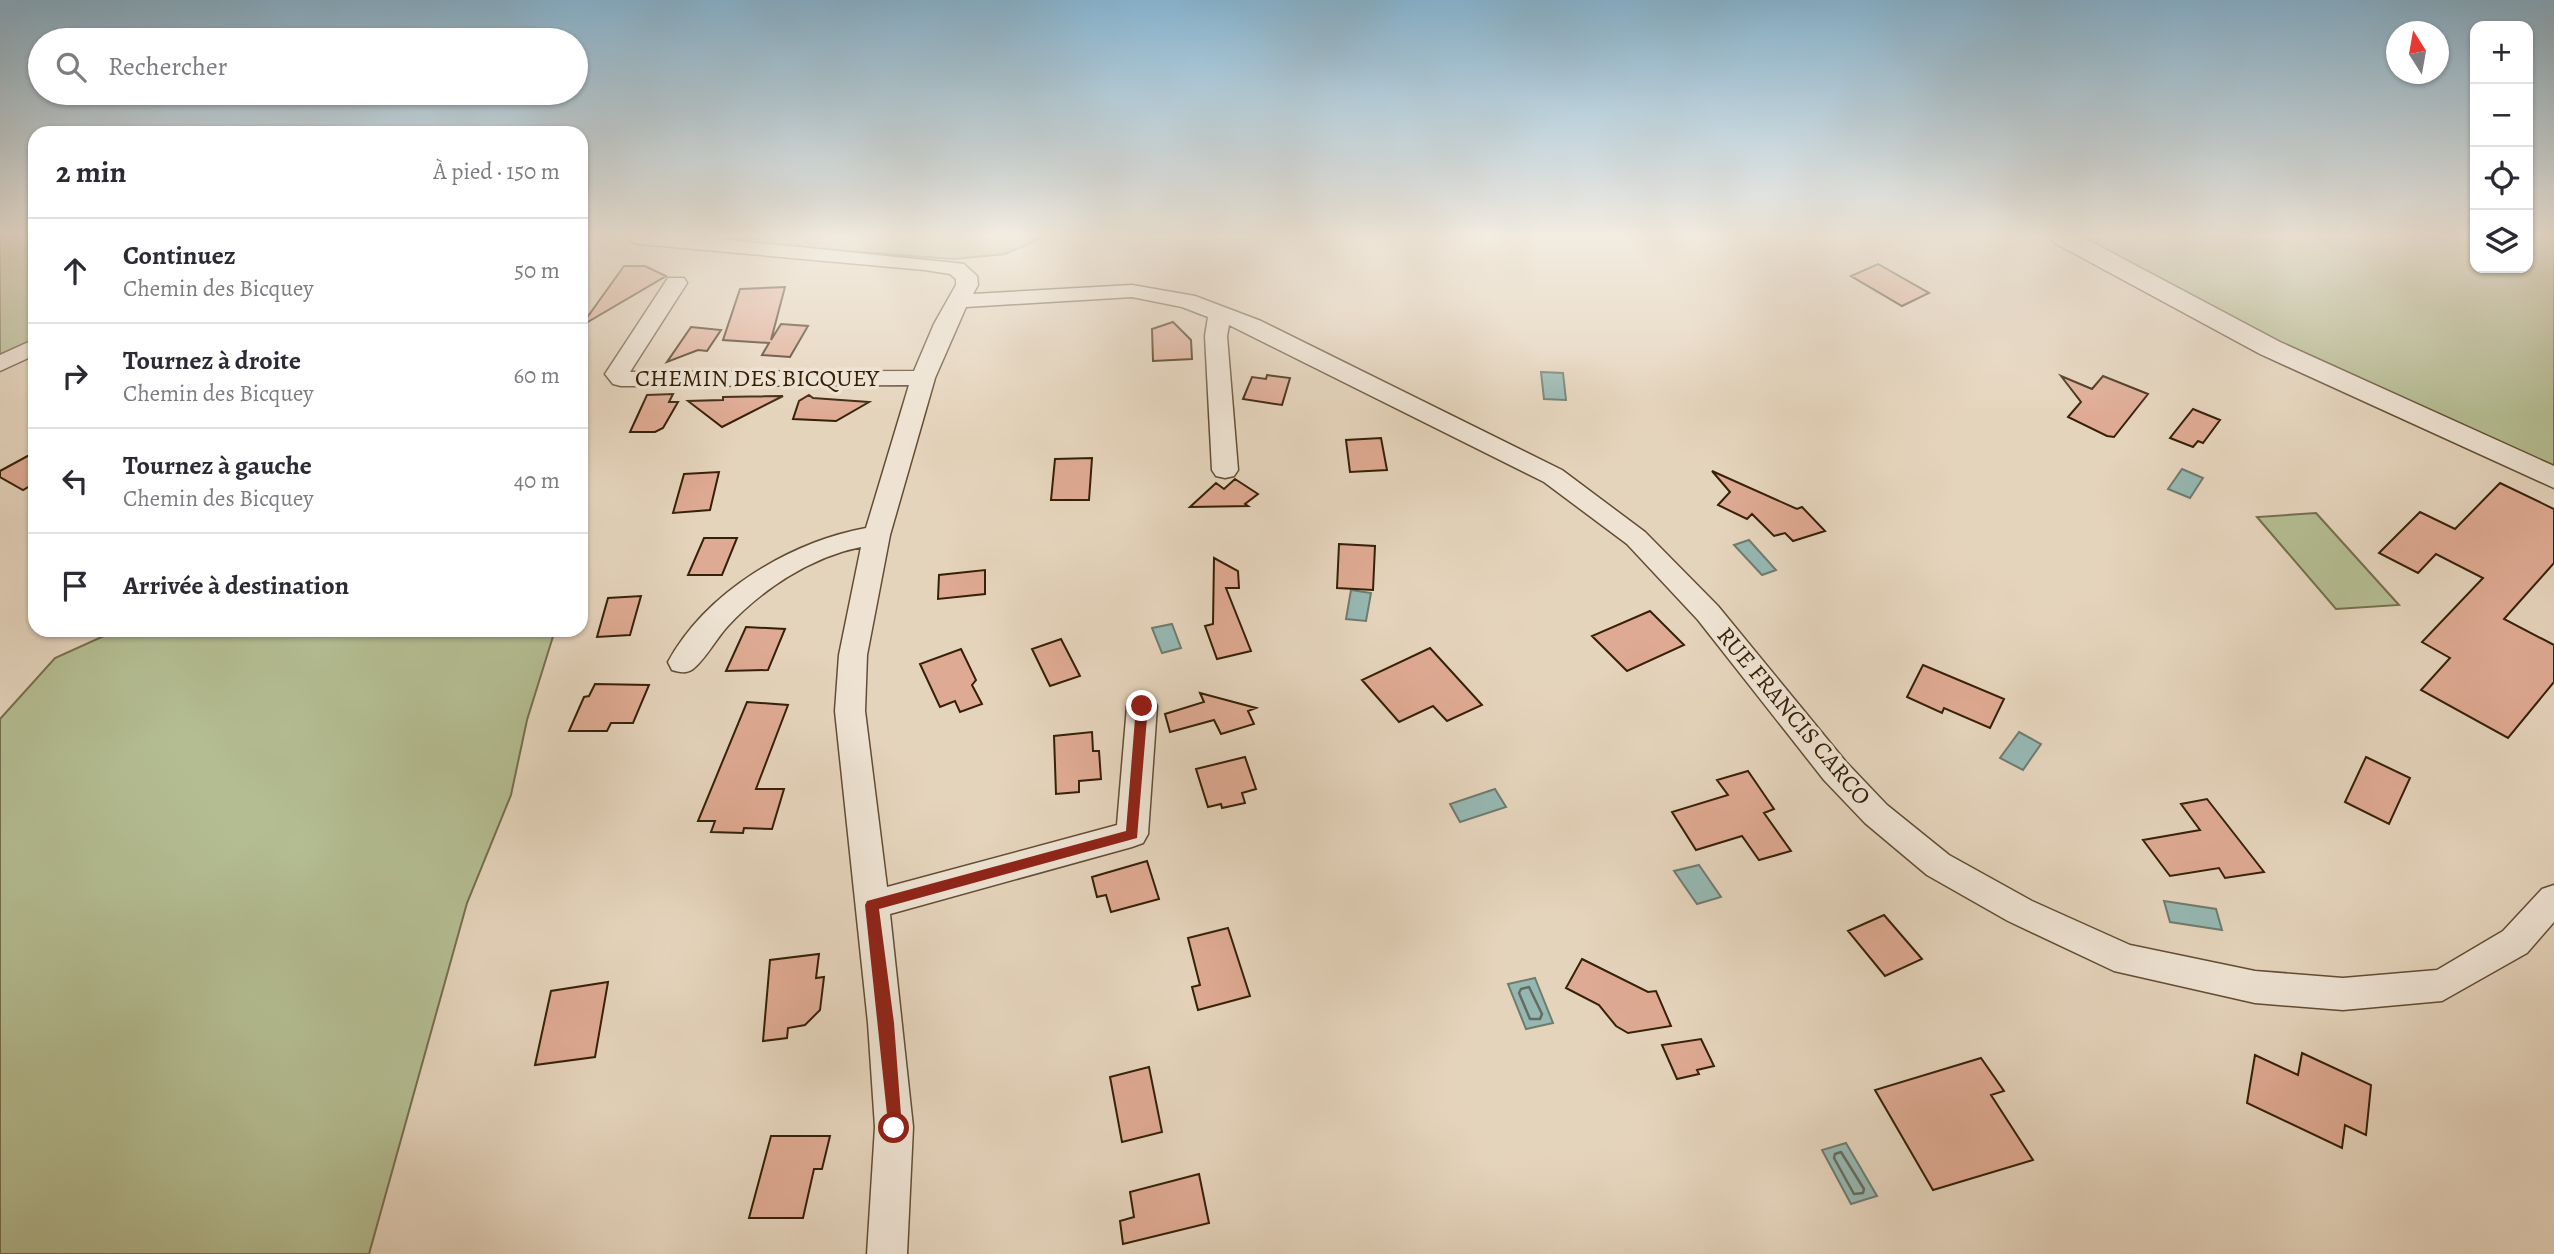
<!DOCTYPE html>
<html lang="fr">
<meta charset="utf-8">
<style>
:root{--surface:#fff;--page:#f7f7f7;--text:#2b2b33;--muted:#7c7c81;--line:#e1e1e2}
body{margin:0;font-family:Alegreya,serif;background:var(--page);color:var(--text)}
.controls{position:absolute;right:21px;top:21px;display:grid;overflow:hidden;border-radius:14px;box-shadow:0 2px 5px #0004}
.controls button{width:63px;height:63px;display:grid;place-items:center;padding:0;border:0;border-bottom:2px solid var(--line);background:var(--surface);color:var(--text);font:35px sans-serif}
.compass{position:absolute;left:2386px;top:21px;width:63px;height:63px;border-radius:50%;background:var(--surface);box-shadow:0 2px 5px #0004;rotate:349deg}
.stop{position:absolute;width:21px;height:21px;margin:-16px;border:5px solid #8f2418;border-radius:50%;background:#fff}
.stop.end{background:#8f2418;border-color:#fff;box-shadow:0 2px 7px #0008}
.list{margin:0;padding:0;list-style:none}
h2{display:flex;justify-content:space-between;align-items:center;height:91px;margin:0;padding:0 28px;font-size:30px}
h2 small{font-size:23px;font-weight:400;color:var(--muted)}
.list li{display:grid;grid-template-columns:46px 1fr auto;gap:21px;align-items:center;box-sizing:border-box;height:105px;padding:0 28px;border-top:2px solid var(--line)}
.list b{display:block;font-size:26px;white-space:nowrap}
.list p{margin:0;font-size:23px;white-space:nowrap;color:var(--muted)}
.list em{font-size:23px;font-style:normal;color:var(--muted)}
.icon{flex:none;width:38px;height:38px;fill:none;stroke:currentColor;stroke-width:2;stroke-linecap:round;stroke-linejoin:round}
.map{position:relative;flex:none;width:2554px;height:1254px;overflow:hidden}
.search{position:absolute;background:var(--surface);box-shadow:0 2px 5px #0004;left:28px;top:28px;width:560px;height:77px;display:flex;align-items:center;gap:18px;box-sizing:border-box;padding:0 24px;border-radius:38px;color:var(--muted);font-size:26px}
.panel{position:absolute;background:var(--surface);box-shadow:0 2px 5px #0004;left:28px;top:126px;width:560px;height:511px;border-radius:21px}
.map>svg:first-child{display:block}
.green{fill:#b4bd92;stroke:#756e4c;stroke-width:2}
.water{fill:#96b8b3;stroke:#707b6e;stroke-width:2}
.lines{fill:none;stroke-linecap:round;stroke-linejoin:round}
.shore{stroke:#666c5d;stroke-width:2.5}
.building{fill:#dfaa93;stroke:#362007;stroke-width:2}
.minor-casing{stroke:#624d34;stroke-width:3}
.tertiary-casing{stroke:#624d34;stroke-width:3}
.minor{fill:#eee3d3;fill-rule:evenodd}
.tertiary{fill:#eee3d3;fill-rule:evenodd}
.route{fill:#8f2418}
.labels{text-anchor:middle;stroke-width:7;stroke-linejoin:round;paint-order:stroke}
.street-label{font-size:24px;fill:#362007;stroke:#eee3d3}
</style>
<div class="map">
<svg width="2554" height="1254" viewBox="0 0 2554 1254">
<rect width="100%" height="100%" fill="#e5d4bc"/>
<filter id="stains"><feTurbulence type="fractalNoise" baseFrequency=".00286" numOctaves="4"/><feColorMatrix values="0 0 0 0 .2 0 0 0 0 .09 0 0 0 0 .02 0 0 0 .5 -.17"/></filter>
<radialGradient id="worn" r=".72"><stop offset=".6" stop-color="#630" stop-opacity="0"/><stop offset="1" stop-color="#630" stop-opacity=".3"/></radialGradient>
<!-- green -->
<path class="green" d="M0 238H35V339L0 357Z
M671 238H1042L1005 254 954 259Z
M2078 238H2475V268H2528V238H2554V469L2398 403Z
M2316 513 2399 605 2336 609 2257 517Z
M117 630H555L527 720 511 795 467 903 369 1254H0V719L55 658Z"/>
<!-- water -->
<path class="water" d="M1541 372 1563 373 1566 400 1544 399Z
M2182 469 2203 478 2190 498 2168 489Z
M1749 540 1776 570 1762 575 1734 545Z
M1351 590 1371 593 1366 621 1346 619Z
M1172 624 1181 648 1162 653 1152 628Z
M2019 732 2041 744 2023 770 2000 758Z
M1495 789 1506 807 1460 822 1450 804Z
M1699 865 1721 897 1697 904 1674 871Z
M2164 901 2216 909 2222 930 2170 922Z
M1535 978 1553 1023 1526 1029 1508 984Z
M1846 1143 1877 1196 1851 1204 1822 1150Z"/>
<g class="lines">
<!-- shore -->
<path class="shore" d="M1529 987 1542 1014 1540 1019H1530L1519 993 1521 989Z
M1841 1152 1864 1189 1863 1193 1854 1194 1834 1158 1835 1154Z"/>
</g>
<!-- building -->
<path class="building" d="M1878 264 1929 293 1902 306 1851 276Z
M624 266H645L666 276 581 326Z
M785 287 771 340 781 324 808 326 790 357 762 355 769 343 723 340 740 289Z
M1173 322 1191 340 1192 359 1153 361 1152 329Z
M691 327 721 330 707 351 698 350 667 362Z
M1267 375 1290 378 1282 405 1243 399 1252 377 1266 379Z
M2061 376 2092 389 2103 376 2148 394 2114 437 2107 436 2068 417 2081 402Z
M673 394 669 402H678L663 428 655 432H630L647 395Z
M809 395 813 398 869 402 836 421 793 419 799 401Z
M783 396 722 427 688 401 723 400V397Z
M2193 409 2220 420 2203 443 2198 441 2193 447 2170 438Z
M1381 438 1387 470 1350 472 1346 440Z
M35 452V483L23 490 0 477V471Z
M1092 458 1089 500H1051L1055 459Z
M1712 471 1797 509 1802 507 1825 531 1793 541 1785 533 1774 536 1752 514 1747 519 1718 505 1730 492Z
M719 472 710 510 673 513 684 474Z
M1235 479 1258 494 1245 504 1248 506 1190 507 1216 483 1224 489Z
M2500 483 2554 509V563L2504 619 2554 645V682L2508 738 2421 690 2450 658 2422 642 2483 578 2436 554 2418 573 2379 553 2420 512 2455 529Z
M704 538H737L722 575H688Z
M1339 544 1375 546 1373 590 1337 588Z
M1214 558 1238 571 1239 588H1226L1251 651 1217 659 1205 626 1213 624Z
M985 570V594L938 599 939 575Z
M641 596 630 635 597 637 608 598Z
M1650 611 1684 645 1627 671 1592 636Z
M746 627 785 629 768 670 726 671Z
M1061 639 1080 676 1050 686 1032 649Z
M1430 648 1482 705 1447 721 1433 706 1399 722 1362 680Z
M961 649 976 680 972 685 982 704 960 712 955 701 940 707 920 664Z
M1923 665 2004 699 1990 728 1944 708 1942 713 1907 697Z
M595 684 649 685 633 723H611L607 731H569L584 697 589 696Z
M1200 693 1256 708 1248 711 1254 724 1221 734 1214 720 1170 732 1165 714 1204 702Z
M747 702 788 705 756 789H784L772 829 744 828 743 833 711 832 715 821H698Z
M1092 732 1093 751H1099L1101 779 1079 781V792L1056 794 1054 736Z
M1245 757 1256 789 1242 793 1245 803 1222 808 1221 804 1208 807 1196 769Z
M2366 757 2410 778 2389 824 2345 802Z
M1748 771 1774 809 1764 813 1791 851 1759 860 1742 836 1696 850 1672 812 1728 795 1717 780Z
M2207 799 2264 872 2225 878 2219 868 2170 876 2143 840 2200 830 2181 804Z
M1147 861 1159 899 1111 912 1106 895 1097 897 1092 877Z
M1884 915 1922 959 1885 976 1848 931Z
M1228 928 1250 996 1198 1010 1192 987 1200 985 1188 938Z
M819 954 816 978 824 977 820 1010 805 1025 788 1028 787 1038 763 1041 770 960Z
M1582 959 1648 992 1656 991 1671 1026 1628 1033 1616 1026 1599 1005 1566 988Z
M608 982 595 1057 535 1065 551 991Z
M1701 1039 1714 1066 1697 1070 1699 1074 1677 1079 1662 1045Z
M2302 1053 2371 1085 2366 1135 2345 1125 2342 1148 2247 1103 2255 1055 2298 1075Z
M1981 1058 2004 1091 1991 1095 2033 1160 1933 1190 1875 1090Z
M1149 1067 1162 1132 1122 1142 1110 1077Z
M771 1136H830L822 1169H814L803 1218H749Z
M1199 1174 1209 1223 1123 1244 1120 1221 1134 1217 1130 1192Z"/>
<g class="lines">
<defs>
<path id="minor" d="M629 238H710L956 263 964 264 977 276 978 285 973 294 1132 285 1195 296 1261 321 1562 470 1645 532 1718 606 1846 762 1887 805 1949 855 2032 901 2130 945 2255 971 2343 978 2437 970 2503 931 2542 889 2554 885V922L2527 953 2442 1001 2343 1010 2255 1003 2114 971 2008 921 1927 875 1865 823 1824 780 1698 620 1627 544 1544 482 1229 325 1227 336 1238 470 1234 476 1225 478 1216 476 1212 470 1205 336 1208 317 1182 307 1132 297 966 307 935 378 890 535 867 655 865 711 887 887 1117 825 1127 706 1132 698 1142 695 1152 698 1157 706 1148 834 1143 843 1132 847 890 914 913 1127 907 1254H867L875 1127 868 1023 835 711 839 655 861 547C811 557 762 589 727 627 717 638 704 661 693 669 686 674 679 672 672 670L668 662C706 592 790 542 866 528L909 385 621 386 613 384 605 374 668 278H684L687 283 630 372 914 371 934 324 956 285V279L950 274 925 270 639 244 632 242Z
M35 339V355L0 371V355Z"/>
<path id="tertiary" d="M2051 238H2084L2280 342 2554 466V488L2260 354 2055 243Z"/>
</defs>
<!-- minor casing -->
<use href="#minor" class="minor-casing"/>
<!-- tertiary casing -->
<use href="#tertiary" class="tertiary-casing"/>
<!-- minor -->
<use href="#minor" class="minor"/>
<!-- tertiary -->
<use href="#tertiary" class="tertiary"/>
</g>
<!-- sky -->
<linearGradient id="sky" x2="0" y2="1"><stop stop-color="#87b6d3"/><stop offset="0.57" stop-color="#f3ece1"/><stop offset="1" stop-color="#f3ece1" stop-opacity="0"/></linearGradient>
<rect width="2554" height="414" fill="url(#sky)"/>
<!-- route -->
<path class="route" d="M1142 702 1148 706 1137 838 879 909 894 1023 902 1128 900 1133 894 1135 889 1133 865 905 867 901 1126 831 1136 706Z"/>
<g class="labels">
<!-- street labels -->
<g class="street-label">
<text x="757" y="386">CHEMIN DES BICQUEY</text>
<text transform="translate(1794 716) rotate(50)" y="8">RUE FRANCIS CARCO</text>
</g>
</g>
<rect width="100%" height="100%" filter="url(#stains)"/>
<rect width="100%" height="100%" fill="url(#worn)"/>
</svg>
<div class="controls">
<button>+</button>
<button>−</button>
<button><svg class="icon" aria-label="locate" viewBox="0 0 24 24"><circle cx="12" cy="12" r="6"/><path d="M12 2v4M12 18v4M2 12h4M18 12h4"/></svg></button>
<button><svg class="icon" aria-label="layers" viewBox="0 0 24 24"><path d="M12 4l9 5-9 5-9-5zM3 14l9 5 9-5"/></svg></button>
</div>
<svg class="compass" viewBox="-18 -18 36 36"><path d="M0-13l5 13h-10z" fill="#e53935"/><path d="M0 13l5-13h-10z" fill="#7c7c81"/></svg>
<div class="stop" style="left:894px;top:1128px"></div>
<div class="stop end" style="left:1142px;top:706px"></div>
<div class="search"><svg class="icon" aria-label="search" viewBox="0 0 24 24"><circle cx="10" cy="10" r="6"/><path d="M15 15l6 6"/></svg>Rechercher</div>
<section class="panel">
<h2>2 min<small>À pied · 150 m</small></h2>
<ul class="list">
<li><svg class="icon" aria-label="ahead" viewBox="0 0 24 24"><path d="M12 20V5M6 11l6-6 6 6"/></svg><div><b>Continuez</b><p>Chemin des Bicquey</p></div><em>50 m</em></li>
<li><svg class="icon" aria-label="right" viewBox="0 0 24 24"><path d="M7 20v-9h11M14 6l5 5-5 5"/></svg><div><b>Tournez à droite</b><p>Chemin des Bicquey</p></div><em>60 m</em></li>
<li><svg class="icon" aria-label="left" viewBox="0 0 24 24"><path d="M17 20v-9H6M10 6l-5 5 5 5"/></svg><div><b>Tournez à gauche</b><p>Chemin des Bicquey</p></div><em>40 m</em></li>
<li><svg class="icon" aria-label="arrive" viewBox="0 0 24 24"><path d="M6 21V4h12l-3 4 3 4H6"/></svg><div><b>Arrivée à destination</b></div></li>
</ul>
</section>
</div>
